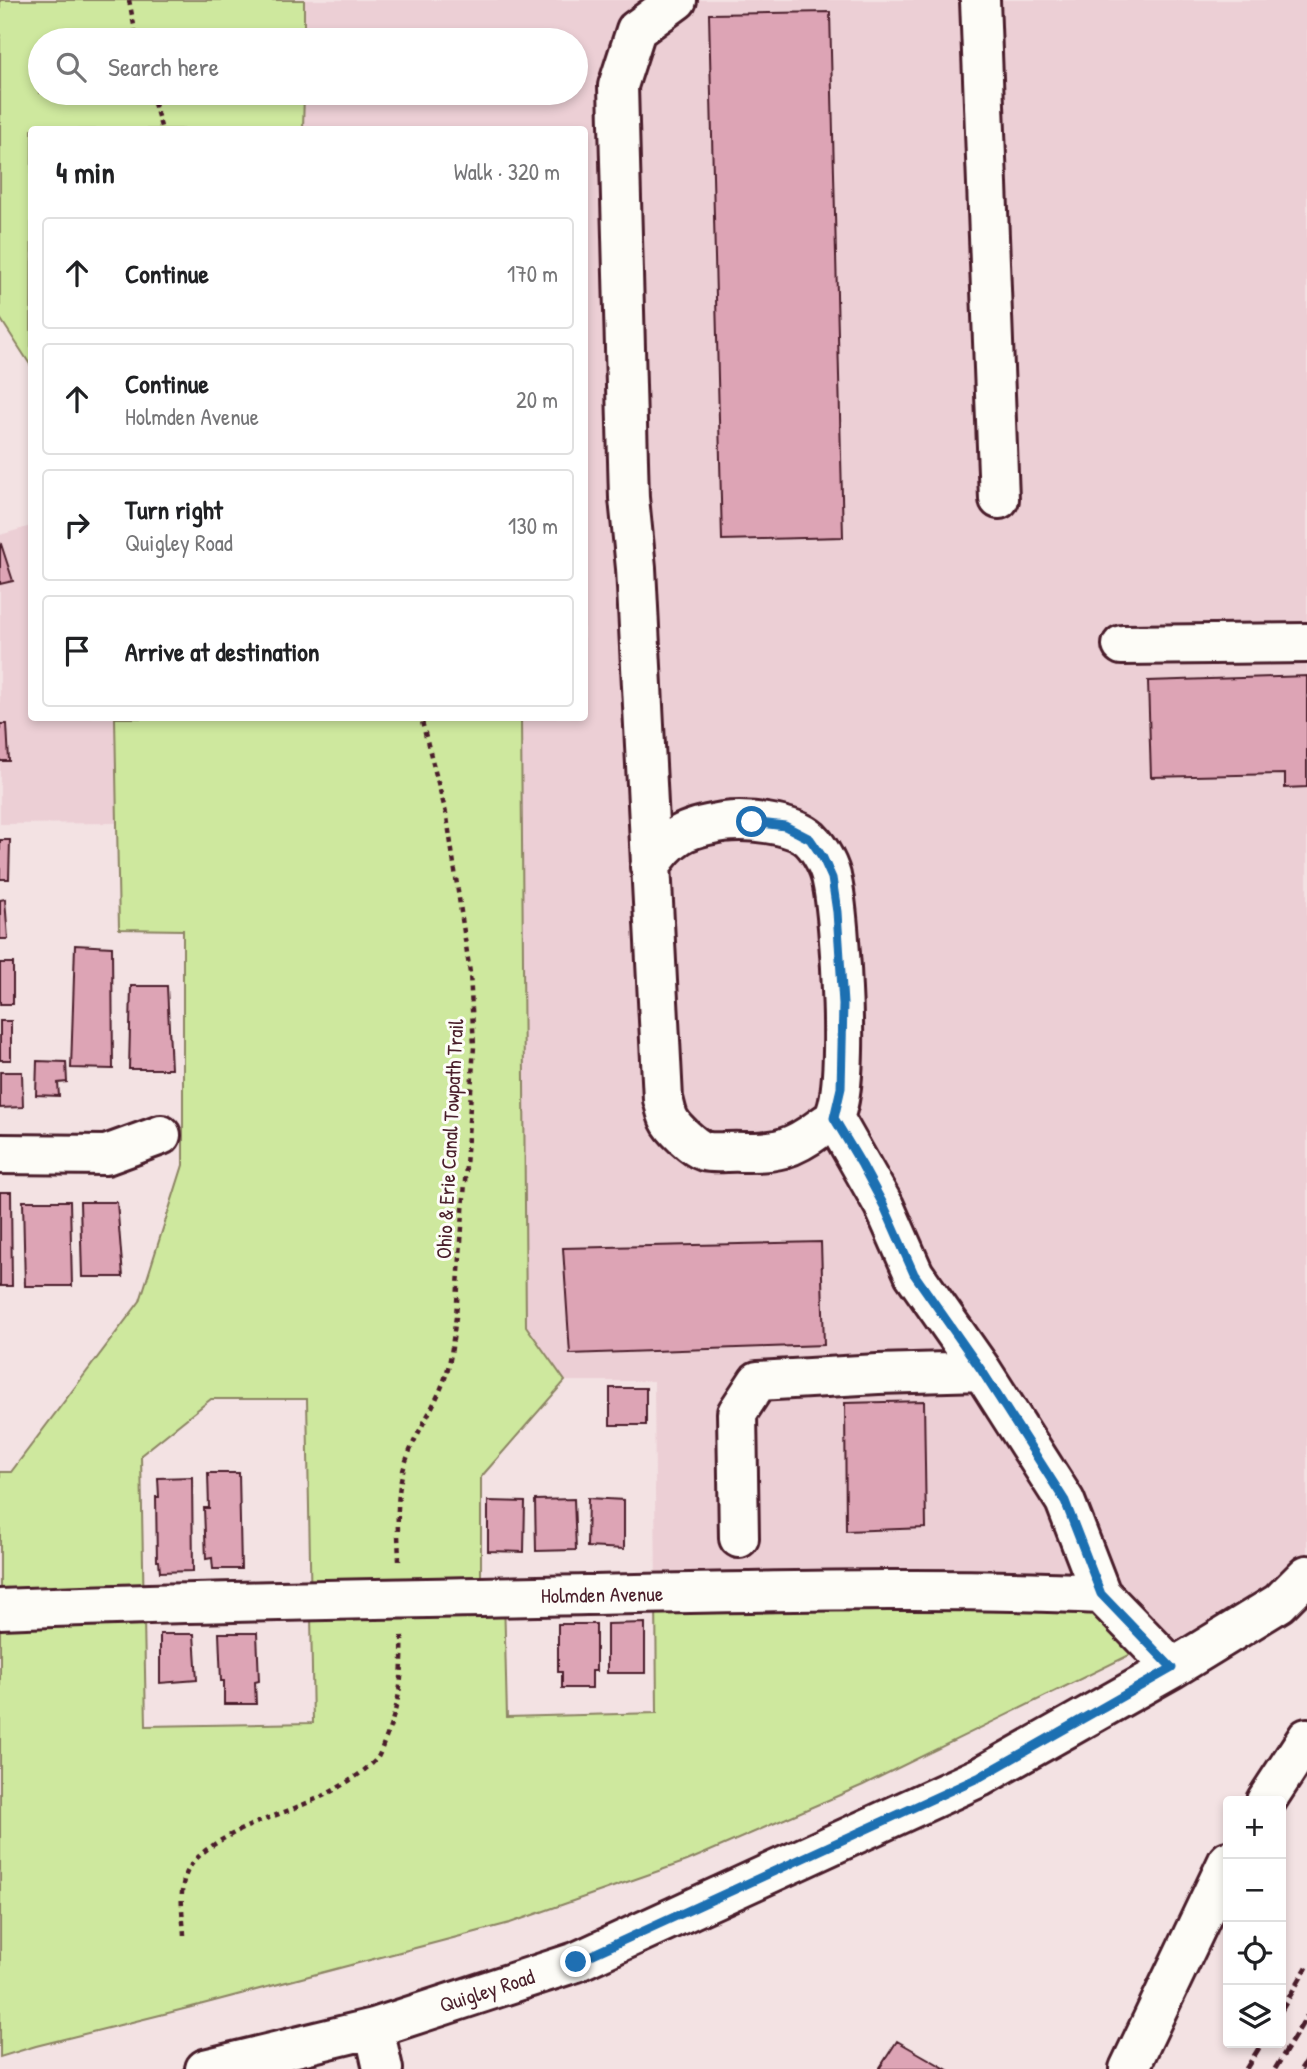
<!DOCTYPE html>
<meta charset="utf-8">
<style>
:root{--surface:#fff;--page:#f2f2f2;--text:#202124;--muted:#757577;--line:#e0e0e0}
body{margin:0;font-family:"Patrick Hand",sans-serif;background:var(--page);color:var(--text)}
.controls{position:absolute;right:21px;bottom:21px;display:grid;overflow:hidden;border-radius:7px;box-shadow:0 4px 10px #0003}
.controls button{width:63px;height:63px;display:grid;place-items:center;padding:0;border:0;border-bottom:2px solid var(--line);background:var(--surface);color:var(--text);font:35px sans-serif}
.stop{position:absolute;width:21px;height:21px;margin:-16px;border:5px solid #1f6fb2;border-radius:50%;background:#fff}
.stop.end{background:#1f6fb2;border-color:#fff;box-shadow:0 2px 7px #0008}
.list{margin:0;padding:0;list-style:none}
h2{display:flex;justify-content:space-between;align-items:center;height:91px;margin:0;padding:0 28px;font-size:30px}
h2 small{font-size:23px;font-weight:400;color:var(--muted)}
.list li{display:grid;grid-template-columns:46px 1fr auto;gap:21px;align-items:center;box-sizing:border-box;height:112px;margin:0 14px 14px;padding:0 14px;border:2px solid var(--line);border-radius:7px}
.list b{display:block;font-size:26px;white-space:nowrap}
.list p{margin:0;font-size:23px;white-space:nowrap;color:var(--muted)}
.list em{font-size:23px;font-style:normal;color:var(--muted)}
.icon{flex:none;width:38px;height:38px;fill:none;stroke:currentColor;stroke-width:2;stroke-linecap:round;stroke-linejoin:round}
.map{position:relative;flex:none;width:1307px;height:2069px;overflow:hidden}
.search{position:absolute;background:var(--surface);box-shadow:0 4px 10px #0003;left:28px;top:28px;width:560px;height:77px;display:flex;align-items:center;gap:18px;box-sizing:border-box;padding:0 24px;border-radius:38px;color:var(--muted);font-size:26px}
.panel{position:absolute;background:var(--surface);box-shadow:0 4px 10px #0003;left:28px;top:126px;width:560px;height:595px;border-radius:7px}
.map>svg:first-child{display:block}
.built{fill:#eccfd5}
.green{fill:#cee89e;stroke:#8c8464;stroke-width:2;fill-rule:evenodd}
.building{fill:#dda4b5;stroke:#4a1f2b;stroke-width:2}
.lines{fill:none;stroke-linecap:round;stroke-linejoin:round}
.minor-casing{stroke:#4a1f2b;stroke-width:44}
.path{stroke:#4a1f2b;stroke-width:4.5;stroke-dasharray:5 5;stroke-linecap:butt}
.minor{stroke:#fdfcf7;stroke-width:38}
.rail{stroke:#4a1f2b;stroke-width:5;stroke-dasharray:10 5;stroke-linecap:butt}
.route{stroke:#1f6fb2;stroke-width:9}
.labels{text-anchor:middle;stroke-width:6;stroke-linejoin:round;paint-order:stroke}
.street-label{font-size:21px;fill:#4a1f2b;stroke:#fdfcf7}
</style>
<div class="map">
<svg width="1307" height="2069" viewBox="0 0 1307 2069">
<rect width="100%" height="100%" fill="#f3e2e3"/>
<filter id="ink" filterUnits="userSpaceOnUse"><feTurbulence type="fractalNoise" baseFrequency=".0143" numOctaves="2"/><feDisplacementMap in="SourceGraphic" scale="14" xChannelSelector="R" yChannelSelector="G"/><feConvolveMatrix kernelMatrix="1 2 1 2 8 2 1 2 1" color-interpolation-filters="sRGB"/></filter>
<g filter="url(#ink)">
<!-- built -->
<path class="built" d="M304 0H1307V1575L1173 1668 1101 1594H656L654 1381H565L526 1327 521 718H584V130H303L304 93H576V40H304Z
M31 526 32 718H115L117 823 0 824V535Z"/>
<!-- green -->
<path class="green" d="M0 0H304V40H40V93H304L303 129 32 130 31 366 0 318Z
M115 718H521L526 1326 565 1381 481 1477V1596L504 1597 507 1717 657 1713 656 1594H1101L1150 1645 863 1785 687 1861 510 1923 184 2009 36 2046 0 2057V1472H11L140 1301 183 1165V930L119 929ZM211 1399H307L313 1723 146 1726 141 1455Z"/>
<!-- building -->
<path class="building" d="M830 12 843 537 722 540 709 14Z
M1 544 13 581 0 584V545Z
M1307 676V787L1285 788V774L1151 777 1148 681Z
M0 724H7L9 761H0Z
M0 840H10L9 879H0Z
M5 899 8 939H0V900Z
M75 945 112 947 113 1069 71 1068Z
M0 963H13V1004H0Z
M131 986H167L171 1069H129Z
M0 1021H11V1060H0Z
M37 1061 66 1062 67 1082 58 1083 59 1096 36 1095Z
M0 1072H22L23 1107 0 1108Z
M0 1192H11L12 1286H0Z
M23 1201H70L72 1286H25Z
M80 1202H117L123 1277H82Z
M821 1242 824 1345 570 1354 563 1248Z
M610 1388H646V1425H610Z
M924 1401 926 1528 846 1531 845 1403Z
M208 1473H239L241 1569H213L212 1558 206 1559 204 1508H209Z
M192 1477 193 1571 160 1572 159 1561H157L156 1497H159L158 1478Z
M588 1498 624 1500V1549L587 1547Z
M574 1499 576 1550 536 1551 535 1500Z
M488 1501 525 1502 524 1552 488 1551Z
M645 1623V1673H607V1624Z
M558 1624H596V1671H592V1688H562V1672H558Z
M219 1633H257L259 1681 255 1682 256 1704H224V1681H221Z
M160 1634H194L197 1680 160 1683Z
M897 2041 946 2069H879Z"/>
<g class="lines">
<defs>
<path id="minor" d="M980 0 999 499
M1122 645 1307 643
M650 867C670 835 686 828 723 822 746 819 792 823 810 839 820 849 830 867 832 881 840 916 852 1094 833 1118 830 1122 824 1125 820 1128 792 1149 776 1153 741 1152 730 1151 715 1154 704 1151 694 1148 673 1128 669 1119 666 1113 665 1105 663 1099L636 568 629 498 618 86 636 30 677 0
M834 1118 884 1206 914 1274 982 1371 1065 1501 1101 1594
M0 1154 106 1155 161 1135
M739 1538 737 1413 758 1381 878 1374 982 1371
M0 1609C195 1601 391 1599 587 1595 758 1592 930 1586 1101 1594L1173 1668
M1266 1801 1307 1738
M374 2028 383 2069
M205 2069 374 2028 576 1962 980 1777 1173 1668 1279 1603 1307 1575
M1129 2069 1228 1861"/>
</defs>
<!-- minor casing -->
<use href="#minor" class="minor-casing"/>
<!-- path -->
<path class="path" d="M129 0 137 40
M151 93 162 130
M399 1561C398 1530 395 1494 405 1464 415 1433 436 1406 446 1375 452 1357 453 1336 456 1317L474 1046 470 973 447 817 421 718
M184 1935C183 1915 178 1891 187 1872 196 1853 219 1841 236 1832 262 1819 290 1811 316 1799 331 1793 368 1771 378 1757 381 1752 383 1744 386 1738 401 1699 403 1674 402 1633"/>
<!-- minor -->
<use href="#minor" class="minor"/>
<!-- rail -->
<path class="rail" d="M1281 2011 1307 1967
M1246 2069 1262 2043
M1275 2069 1307 2016
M1301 2069 1307 2060"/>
</g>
</g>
<g class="lines" filter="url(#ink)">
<!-- route -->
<path class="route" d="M576 1962 980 1777 1172 1668 1101 1594 1065 1501 982 1371 914 1274 884 1206 862 1165 834 1118 841 1088 843 1004 837 912 832 878 823 858 810 839 785 826 752 822"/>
</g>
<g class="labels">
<!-- street labels -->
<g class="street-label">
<text transform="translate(450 1139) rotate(-87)" y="7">Ohio &amp; Erie Canal Towpath Trail</text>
<text transform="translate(602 1595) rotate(-1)" y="7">Holmden Avenue</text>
<text transform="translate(487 1991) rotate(-18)" y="7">Quigley Road</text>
</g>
</g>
</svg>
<div class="controls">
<button>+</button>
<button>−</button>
<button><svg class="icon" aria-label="locate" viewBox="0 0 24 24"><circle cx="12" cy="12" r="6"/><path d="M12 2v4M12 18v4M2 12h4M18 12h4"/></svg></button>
<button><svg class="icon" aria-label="layers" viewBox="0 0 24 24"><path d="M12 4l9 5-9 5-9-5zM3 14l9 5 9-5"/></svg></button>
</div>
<div class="stop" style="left:752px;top:822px"></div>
<div class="stop end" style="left:576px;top:1962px"></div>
<div class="search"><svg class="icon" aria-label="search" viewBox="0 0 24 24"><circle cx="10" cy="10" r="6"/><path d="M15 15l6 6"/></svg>Search here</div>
<section class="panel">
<h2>4 min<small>Walk · 320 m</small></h2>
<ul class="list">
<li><svg class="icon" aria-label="ahead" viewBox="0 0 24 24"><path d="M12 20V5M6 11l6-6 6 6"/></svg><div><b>Continue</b></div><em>170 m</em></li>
<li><svg class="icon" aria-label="ahead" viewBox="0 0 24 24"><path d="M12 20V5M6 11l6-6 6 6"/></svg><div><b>Continue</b><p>Holmden Avenue</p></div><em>20 m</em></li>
<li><svg class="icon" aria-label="right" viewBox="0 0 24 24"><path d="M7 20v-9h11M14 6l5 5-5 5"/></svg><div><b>Turn right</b><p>Quigley Road</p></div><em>130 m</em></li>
<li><svg class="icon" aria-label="arrive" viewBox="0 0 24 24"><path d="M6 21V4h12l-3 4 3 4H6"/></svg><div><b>Arrive at destination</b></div></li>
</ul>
</section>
</div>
